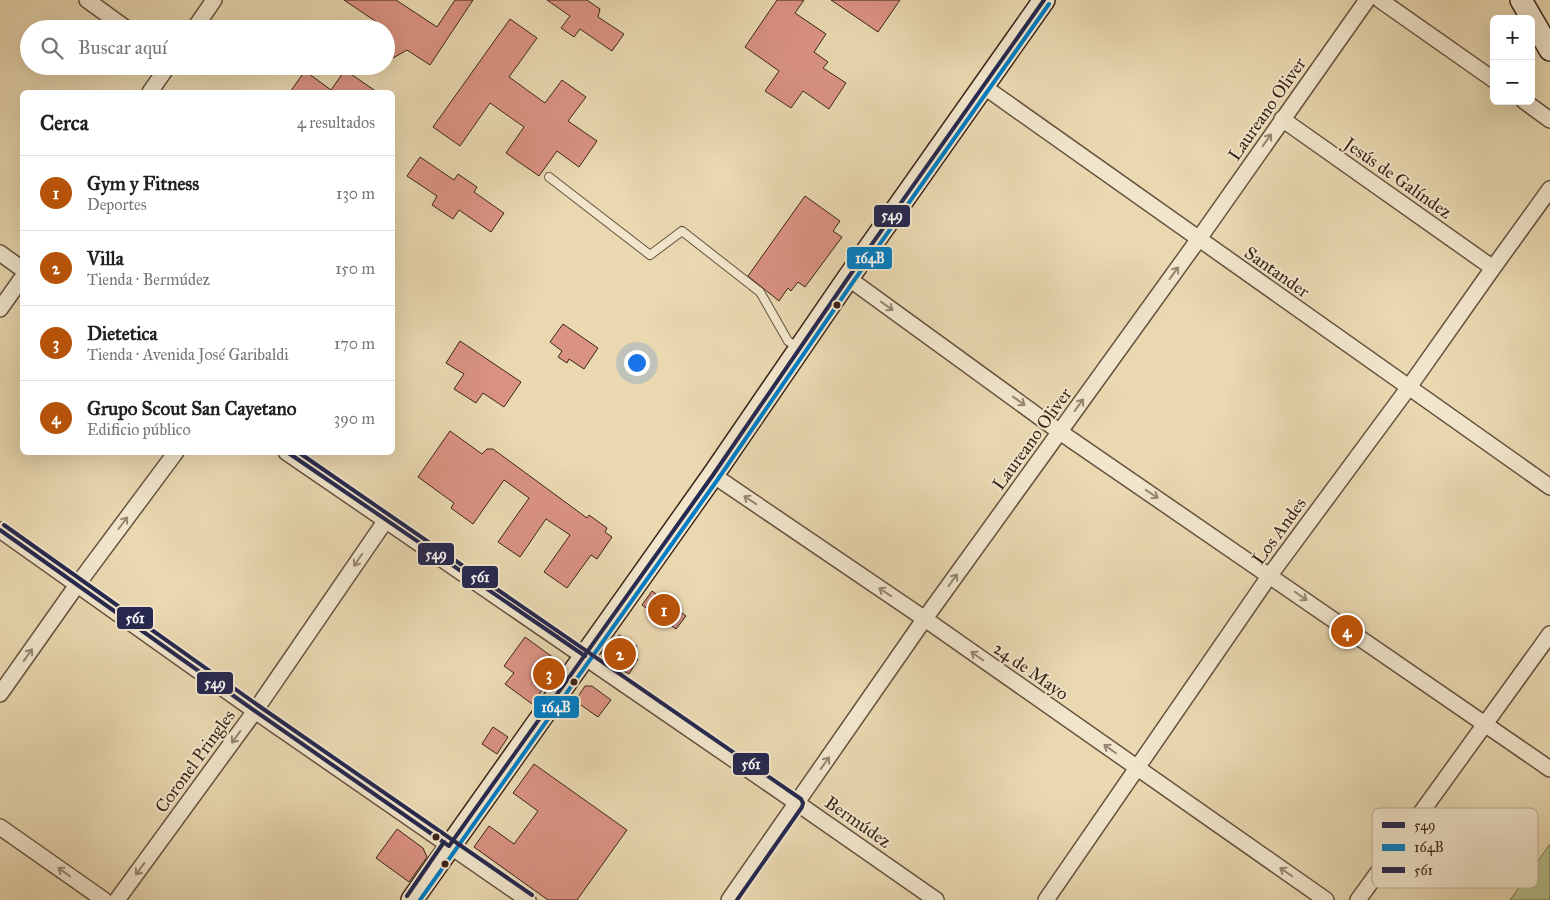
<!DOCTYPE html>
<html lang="es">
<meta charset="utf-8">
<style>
:root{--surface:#fff;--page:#f2f2f2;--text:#202124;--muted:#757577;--line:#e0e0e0;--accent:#b45309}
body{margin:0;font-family:"IM FELL Great Primer",serif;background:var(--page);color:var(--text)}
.controls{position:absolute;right:15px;top:15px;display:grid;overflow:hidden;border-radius:8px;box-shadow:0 5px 20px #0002}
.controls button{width:45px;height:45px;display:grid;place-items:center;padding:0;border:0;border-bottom:1px solid var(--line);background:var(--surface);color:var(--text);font:25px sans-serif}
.you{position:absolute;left:636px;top:362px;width:18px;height:18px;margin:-12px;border:4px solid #fff;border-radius:50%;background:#1a73e8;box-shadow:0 0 0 8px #1a73e833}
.badge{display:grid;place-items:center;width:32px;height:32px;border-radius:50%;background:var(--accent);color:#fff;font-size:16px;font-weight:700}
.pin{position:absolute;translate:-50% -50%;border:2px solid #fff;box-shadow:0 1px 5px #0006}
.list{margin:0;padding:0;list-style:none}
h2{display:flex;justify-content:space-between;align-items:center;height:65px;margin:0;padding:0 20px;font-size:21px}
h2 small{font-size:16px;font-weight:400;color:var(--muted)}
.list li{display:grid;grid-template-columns:32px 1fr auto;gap:15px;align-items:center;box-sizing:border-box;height:75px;padding:0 20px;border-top:1px solid var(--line)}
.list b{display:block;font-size:19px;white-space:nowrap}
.list p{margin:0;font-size:16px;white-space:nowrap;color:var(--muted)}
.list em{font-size:16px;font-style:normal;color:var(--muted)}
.icon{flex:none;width:28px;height:28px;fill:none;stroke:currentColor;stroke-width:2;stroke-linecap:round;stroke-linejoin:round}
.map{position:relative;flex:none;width:1550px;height:900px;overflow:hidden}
.search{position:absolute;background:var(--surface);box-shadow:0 5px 20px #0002;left:20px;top:20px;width:375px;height:55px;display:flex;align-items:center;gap:12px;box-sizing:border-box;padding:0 18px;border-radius:28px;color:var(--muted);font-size:19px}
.panel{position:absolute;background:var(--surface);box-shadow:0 5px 20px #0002;left:20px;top:90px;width:375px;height:365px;border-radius:8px}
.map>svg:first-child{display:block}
.green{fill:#b6bf8b;stroke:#787252}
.building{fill:#da9282;stroke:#3b2419}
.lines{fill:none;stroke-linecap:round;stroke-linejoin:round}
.service-casing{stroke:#66513f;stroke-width:10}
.minor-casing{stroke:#66513f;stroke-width:18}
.secondary-casing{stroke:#3b2419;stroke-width:24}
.service{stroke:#f1e6cc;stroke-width:8}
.minor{stroke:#f1e6cc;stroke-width:15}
.secondary{stroke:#f1e6cc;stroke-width:21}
.bus-1-casing{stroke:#f1e6cc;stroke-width:8}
.bus-2-casing{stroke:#f1e6cc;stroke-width:8}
.bus-3-casing{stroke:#f1e6cc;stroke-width:8}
.bus-1{stroke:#252850;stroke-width:4}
.bus-2{stroke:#007dc5;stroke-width:4}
.bus-3{stroke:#252850;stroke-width:4}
.oneway{stroke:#968572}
.bus-dot{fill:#3b2419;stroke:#f1e6cc;stroke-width:2}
.labels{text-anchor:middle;stroke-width:4;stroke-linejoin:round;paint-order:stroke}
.street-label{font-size:18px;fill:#3b2419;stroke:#f1e6cc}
.key{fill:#f1e6cc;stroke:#baac96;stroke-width:1}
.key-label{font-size:14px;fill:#3b2419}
.line-badge{stroke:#f1e6cc;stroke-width:2}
.badge-label{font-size:14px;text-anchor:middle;font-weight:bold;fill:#fff}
</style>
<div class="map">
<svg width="1550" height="900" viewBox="0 0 1550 900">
<rect width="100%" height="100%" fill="#e9d8b0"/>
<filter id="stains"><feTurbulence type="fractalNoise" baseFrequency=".004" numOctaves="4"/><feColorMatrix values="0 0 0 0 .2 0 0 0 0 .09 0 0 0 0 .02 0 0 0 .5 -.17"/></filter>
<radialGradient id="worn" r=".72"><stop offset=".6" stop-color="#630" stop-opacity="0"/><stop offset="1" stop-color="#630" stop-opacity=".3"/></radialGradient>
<!-- green -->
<path class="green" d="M1550 844V900H1510Z"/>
<!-- building -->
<path class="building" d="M344 0H396L437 27 455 0H473L430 65 407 50 393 58 386 54V29H379L381 25Z
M547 0H587L600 9 598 17 624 34 612 51 580 29 574 37 561 28 570 16Z
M777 0H804L795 13 826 34 814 52 828 62 823 68 846 83 829 109 803 91 791 108 765 91 779 71 745 47Z
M831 0H900L878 32Z
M510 19 537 38 509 77 545 103 562 80 586 97 568 121 597 141 579 167 557 151 539 176 506 153 524 127 490 103 460 146 433 127Z
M345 70 377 92H290L305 71 331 90Z
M420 157 454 180 458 174 477 187 474 192 504 213 491 232 459 210 453 219 432 205 437 196 407 176Z
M805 196 840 221 833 231 842 237 805 287 798 282 791 291 788 288 779 301 748 276Z
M563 324 598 348 584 369 569 359 567 363 558 357 562 351 550 342Z
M460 341 521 382 504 407 483 393 476 403 454 389 464 374 446 363Z
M450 431 482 454 487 449H493L587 518 589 515 607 528 605 532 612 537 597 559 591 555 567 588 544 572 570 535 546 519 520 557 498 542 529 498 504 480 473 524 451 508 454 503 418 477Z
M652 591 686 616 676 629 642 605Z
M619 635 637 646 631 655 638 659 629 674 611 664 608 653Z
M525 637 558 661 559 664V667L532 704 505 684 514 673 504 666Z
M585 686H592L611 700 598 717 575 701Z
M493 727 508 737 497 754 482 744Z
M534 764 627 830 577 900H548L474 847 489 826 514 844 538 811 513 793Z
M397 829 423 848 427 857 409 882 376 858Z"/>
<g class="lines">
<defs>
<path id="service" d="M549 177 650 255 682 231 760 292 788 341 797 347"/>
<path id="minor" d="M87 0 127 29
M1380 0 1494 80
M194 29 214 0
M983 86 1550 487
M150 92 168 66
M1524 101 1550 120
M1282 119 1493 268
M0 253 22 269
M848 278 1060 432 1550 769
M0 309 22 278
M286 452 797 803 936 900
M713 475 925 619 1326 900
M0 530 255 711 528 900
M0 694 77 585 176 452
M0 827 104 900
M117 900 255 711 386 520
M729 900 921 624 1198 240 1367 0
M1046 900 1270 575 1409 387 1493 268 1550 189
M1358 900 1550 634"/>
<path id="secondary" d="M1521 0 1550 50
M412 900 713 475 848 278 1044 0"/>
</defs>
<!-- service casing -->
<use href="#service" class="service-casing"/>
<!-- minor casing -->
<use href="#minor" class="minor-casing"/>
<!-- secondary casing -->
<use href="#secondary" class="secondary-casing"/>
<!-- service -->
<use href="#service" class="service"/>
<!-- minor -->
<use href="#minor" class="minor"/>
<!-- secondary -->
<use href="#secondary" class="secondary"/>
<defs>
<path id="bus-1" d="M287 452 585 656
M0 530 255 711 449 846 713 475 848 278 1044 0"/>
<path id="bus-2" d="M420 900 718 479 853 282 1049 4"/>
<path id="bus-3" d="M298 452 801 799 803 803 802 807 737 900
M4 525 259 706 532 895
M407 896 444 842"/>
</defs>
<!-- bus-1 casing -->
<use href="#bus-1" class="bus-1-casing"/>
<!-- bus-2 casing -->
<use href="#bus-2" class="bus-2-casing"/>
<!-- bus-3 casing -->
<use href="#bus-3" class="bus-3-casing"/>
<!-- bus-1 -->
<use href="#bus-1" class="bus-1"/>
<!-- bus-2 -->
<use href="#bus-2" class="bus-2"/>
<!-- bus-3 -->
<use href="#bus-3" class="bus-3"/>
</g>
<!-- one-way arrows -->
<defs><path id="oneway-shaft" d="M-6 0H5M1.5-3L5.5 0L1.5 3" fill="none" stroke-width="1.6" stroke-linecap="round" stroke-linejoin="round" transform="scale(1.25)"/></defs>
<g class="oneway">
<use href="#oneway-shaft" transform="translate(1267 140) rotate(-55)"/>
<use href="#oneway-shaft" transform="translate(1174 273) rotate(-54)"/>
<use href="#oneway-shaft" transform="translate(887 306) rotate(36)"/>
<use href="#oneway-shaft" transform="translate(1019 401) rotate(36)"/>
<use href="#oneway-shaft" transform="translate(1079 405) rotate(-54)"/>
<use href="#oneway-shaft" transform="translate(1152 494) rotate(34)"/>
<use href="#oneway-shaft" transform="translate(750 500) rotate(-146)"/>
<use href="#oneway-shaft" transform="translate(123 523) rotate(-53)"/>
<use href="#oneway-shaft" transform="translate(358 560) rotate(124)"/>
<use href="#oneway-shaft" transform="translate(953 580) rotate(-54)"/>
<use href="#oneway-shaft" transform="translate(885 592) rotate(-146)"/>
<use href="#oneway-shaft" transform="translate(1301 596) rotate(35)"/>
<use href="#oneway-shaft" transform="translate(28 655) rotate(-55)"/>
<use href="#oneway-shaft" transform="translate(977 656) rotate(-145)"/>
<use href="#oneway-shaft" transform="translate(236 737) rotate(126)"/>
<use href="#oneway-shaft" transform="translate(1110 749) rotate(-145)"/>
<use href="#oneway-shaft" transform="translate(825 763) rotate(-55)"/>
<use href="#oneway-shaft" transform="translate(140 869) rotate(126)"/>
<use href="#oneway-shaft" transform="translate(64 872) rotate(-145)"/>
<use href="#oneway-shaft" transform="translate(1286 872) rotate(-145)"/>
</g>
<!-- markers -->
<g class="bus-dot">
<circle cx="837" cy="305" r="4.5"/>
<circle cx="574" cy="682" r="4.5"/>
<circle cx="436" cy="837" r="4.5"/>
<circle cx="445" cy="864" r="4.5"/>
</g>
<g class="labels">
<!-- street labels -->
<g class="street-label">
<text transform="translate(1267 109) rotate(-55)" y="6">Laureano Oliver</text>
<text transform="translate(1398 178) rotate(35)" y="6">Jesús de Galíndez</text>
<text transform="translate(1277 272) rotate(35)" y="6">Santander</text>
<text transform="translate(1032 439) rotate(-54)" y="6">Laureano Oliver</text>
<text transform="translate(1279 531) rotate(-54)" y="6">Los Andes</text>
<text transform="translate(1031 671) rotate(35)" y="6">24 de Mayo</text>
<text transform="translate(195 761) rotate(-54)" y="6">Coronel Pringles</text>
<text transform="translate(858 822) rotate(35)" y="6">Bermúdez</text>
</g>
</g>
<!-- legend -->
<rect x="1372" y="808" width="166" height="80" rx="8" class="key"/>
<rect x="1382" y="822" width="23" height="6" fill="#252850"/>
<rect x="1382" y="844" width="23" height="7" fill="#007dc5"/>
<rect x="1382" y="867" width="23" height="6" fill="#252850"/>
<g class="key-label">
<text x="1414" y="830">549</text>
<text x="1414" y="852">164B</text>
<text x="1414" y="875">561</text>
</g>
<g class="line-badge">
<rect x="873" y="204" width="38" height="24" rx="5" fill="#252850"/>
<rect x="846" y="246" width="47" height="24" rx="5" fill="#007dc5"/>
<rect x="417" y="542" width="38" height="24" rx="5" fill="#252850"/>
<rect x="461" y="565" width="38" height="24" rx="5" fill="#252850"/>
<rect x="116" y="606" width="38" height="24" rx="5" fill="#252850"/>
<rect x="196" y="671" width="38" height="24" rx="5" fill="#252850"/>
<rect x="533" y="695" width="47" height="24" rx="5" fill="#007dc5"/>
<rect x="732" y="752" width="38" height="24" rx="5" fill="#252850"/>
</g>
<g class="badge-label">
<text x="892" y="220">549</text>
<text x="870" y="263">164B</text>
<text x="436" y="559">549</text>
<text x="480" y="582">561</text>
<text x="135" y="623">561</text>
<text x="215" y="688">549</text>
<text x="556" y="712">164B</text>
<text x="751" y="769">561</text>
</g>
<rect width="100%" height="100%" filter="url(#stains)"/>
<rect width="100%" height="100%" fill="url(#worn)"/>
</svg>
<div class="controls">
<button>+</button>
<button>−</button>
</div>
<div class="you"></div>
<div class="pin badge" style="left:664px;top:610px">1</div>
<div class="pin badge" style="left:620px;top:654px">2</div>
<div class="pin badge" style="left:549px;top:674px">3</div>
<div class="pin badge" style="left:1347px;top:631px">4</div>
<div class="search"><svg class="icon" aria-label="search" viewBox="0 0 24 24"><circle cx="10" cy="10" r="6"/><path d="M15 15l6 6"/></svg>Buscar aquí</div>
<section class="panel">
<h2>Cerca<small>4 resultados</small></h2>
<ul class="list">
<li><span class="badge">1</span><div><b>Gym y Fitness</b><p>Deportes</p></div><em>130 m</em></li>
<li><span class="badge">2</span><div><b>Villa</b><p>Tienda · Bermúdez</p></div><em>150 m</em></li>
<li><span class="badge">3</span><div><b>Dietetica</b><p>Tienda · Avenida José Garibaldi</p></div><em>170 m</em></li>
<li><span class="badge">4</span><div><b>Grupo Scout San Cayetano</b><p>Edificio público</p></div><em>390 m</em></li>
</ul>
</section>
</div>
